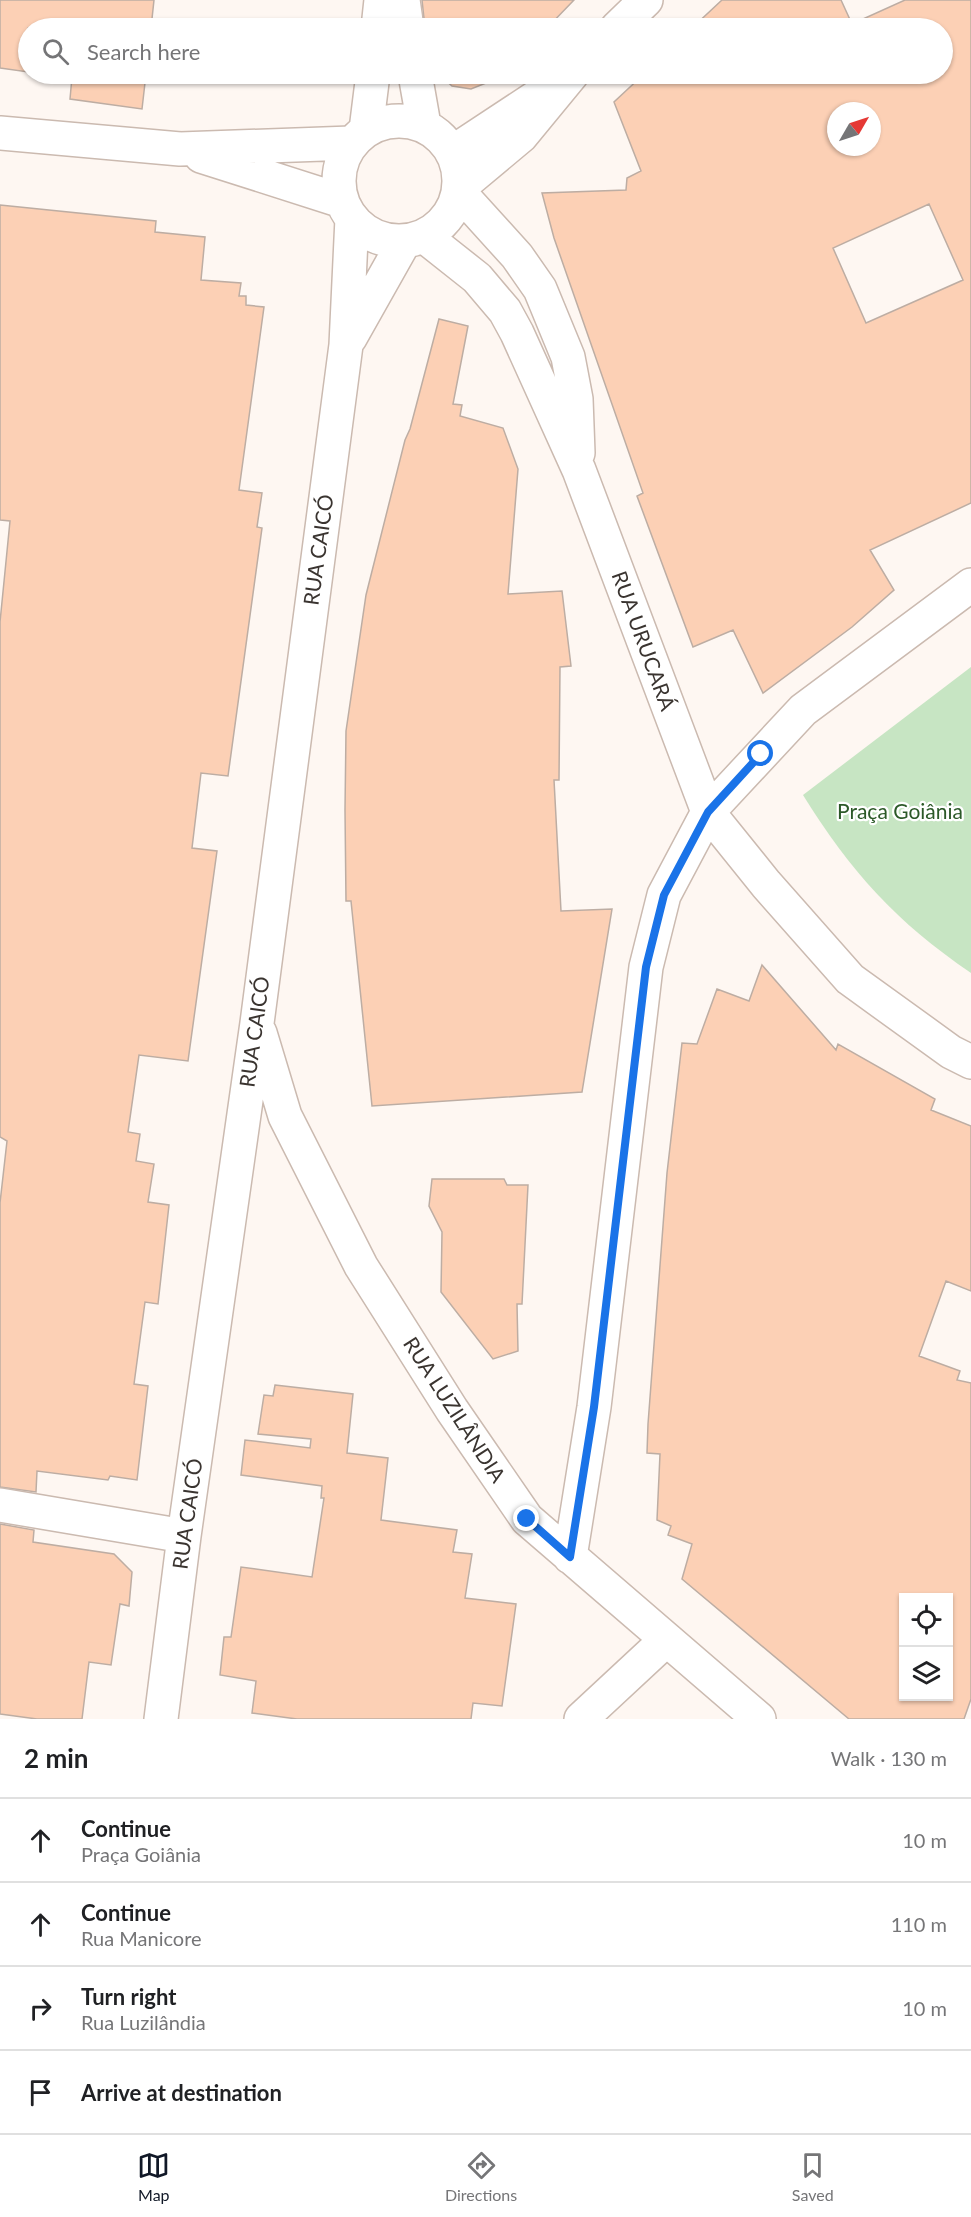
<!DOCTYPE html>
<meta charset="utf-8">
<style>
:root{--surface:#fff;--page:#f6f6f6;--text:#202124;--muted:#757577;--line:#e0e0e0;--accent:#111827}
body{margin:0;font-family:Lato,sans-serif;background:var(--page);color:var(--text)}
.controls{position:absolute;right:18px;bottom:18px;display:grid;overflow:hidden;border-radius:0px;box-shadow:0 2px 4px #0004}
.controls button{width:54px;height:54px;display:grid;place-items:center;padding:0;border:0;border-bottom:2px solid var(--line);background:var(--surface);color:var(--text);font:30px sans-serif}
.compass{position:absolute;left:827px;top:102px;width:54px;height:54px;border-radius:50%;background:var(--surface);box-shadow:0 2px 4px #0004;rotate:51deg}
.stop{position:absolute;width:18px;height:18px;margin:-14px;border:4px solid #1a73e8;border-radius:50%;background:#fff}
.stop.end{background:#1a73e8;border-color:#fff;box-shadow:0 2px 6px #0008}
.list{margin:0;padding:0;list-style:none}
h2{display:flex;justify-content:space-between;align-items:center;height:78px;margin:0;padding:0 24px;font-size:26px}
h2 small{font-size:20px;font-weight:400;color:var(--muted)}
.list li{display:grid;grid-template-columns:39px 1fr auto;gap:18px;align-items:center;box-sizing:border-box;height:84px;padding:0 24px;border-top:2px solid var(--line)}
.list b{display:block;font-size:22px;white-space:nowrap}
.list p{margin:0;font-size:20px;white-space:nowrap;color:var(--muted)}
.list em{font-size:20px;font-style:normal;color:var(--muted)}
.icon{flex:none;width:33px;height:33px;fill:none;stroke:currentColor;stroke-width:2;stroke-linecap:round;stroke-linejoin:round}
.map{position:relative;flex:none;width:971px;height:1719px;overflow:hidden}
.search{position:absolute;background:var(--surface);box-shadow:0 2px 4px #0004;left:18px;right:18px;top:18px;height:66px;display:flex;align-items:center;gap:15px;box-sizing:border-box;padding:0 21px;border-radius:33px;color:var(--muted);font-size:22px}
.sheet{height:414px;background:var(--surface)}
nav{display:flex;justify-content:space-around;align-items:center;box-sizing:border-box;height:84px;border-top:2px solid var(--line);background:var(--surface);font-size:16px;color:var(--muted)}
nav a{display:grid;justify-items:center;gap:3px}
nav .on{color:var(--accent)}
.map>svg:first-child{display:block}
.green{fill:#c7e5c3}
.building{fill:#fcd0b5;stroke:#bdada3;stroke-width:1.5;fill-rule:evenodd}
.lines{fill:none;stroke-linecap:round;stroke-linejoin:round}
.street-casing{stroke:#cbbab0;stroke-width:36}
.street{stroke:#fff;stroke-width:33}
.route{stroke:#1a73e8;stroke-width:8}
.labels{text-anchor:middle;stroke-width:4.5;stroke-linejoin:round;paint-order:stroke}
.street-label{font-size:21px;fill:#3a3430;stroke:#fff}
.park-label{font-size:21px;fill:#2c5928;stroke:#fff}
</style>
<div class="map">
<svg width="971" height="1719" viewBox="0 0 971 1719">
<rect width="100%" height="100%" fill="#fef7f2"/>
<!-- green -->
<path class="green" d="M971 667V973C896 922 851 872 803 795Z"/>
<!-- building -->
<path class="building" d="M0 0H154L151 28H28V72L0 68Z
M422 0H574L547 28H425Z
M722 0H841L852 24 905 0H971V503L870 550 894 590 852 627 763 693 733 630 693 647 637 496 643 493 554 238 542 193 626 190 627 178 641 171 614 102 644 74H942V28H692ZM836 111H872V147H836ZM929 204 963 280 866 323 833 248Z
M44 74H146L142 109 70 99 72 77Z
M439 74H505L501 77 471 89 452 86Z
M0 205 156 221 155 232 205 237 201 280 241 283 239 296H246V305L264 307 239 490 262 493 257 527 262 528 228 776 201 773 192 848 217 851 188 1061 139 1055 128 1132 140 1134 136 1161 154 1164 148 1202 169 1205 158 1304 145 1302 134 1384 148 1386 137 1480 110 1476 108 1480 37 1471 36 1492 0 1487V1203L7 1141 0 1137V622L10 521 0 520Z
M439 319 468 326 453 404 462 405 460 416 503 428 518 469 508 594 562 591 571 666 560 667 559 780H554L561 911 612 909 582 1092 372 1106 351 901H346L345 810 346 731 366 595 405 440 410 429Z
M762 965 836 1050 838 1044 935 1099 931 1110 971 1126V1291L946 1281 919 1356 960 1371 957 1380 971 1383V1699L964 1719H849L682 1579 692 1544 668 1535 671 1526 657 1520 660 1454 647 1453 648 1424 667 1173 682 1043 697 1044 717 989 749 1001ZM903 1598H948V1696H903Z
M432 1179H504L507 1185H528L522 1304H517L518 1351 493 1359 441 1292 442 1232 429 1206Z
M275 1385 353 1394 347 1453 388 1458 381 1520 457 1530 453 1552 472 1554 465 1598 516 1604 502 1706 473 1703 471 1719H297L252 1713 256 1681 220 1675 224 1637H231L241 1567 312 1577 324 1498H321L322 1486 241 1475 245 1440 310 1448 311 1439 258 1434 264 1395 273 1396Z
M0 1524 34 1530 33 1542 114 1554 132 1572 129 1606 120 1604 111 1665 89 1662 82 1719H37L0 1714Z"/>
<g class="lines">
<defs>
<path id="street" d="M403 0 407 28
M378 28 381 0
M617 28 646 0
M415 74 424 125
M339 181a60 60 0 1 1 120 0a60 60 0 1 1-120 0Z
M366 130 373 74
M0 133 180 149 351 143
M453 152 547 90
M201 156 342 201
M460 187 521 136 572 74
M459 192 517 256 540 289 568 357 576 399 578 453
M424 236 477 278 505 311 517 333 579 470 708 812 766 884 850 979 951 1052 971 1062
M350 338 404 242
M260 1033 285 1116 361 1266 452 1410 527 1519 759 1719
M0 1505 184 1536
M570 1557 594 1407 646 967 664 895 708 812 803 710 971 585
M161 1719 184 1536 257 1023 346 345 352 218
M581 1719 666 1640"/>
</defs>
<!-- street casing -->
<use href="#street" class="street-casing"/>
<!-- street -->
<use href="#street" class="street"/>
</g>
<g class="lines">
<!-- route -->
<path class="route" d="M527 1519 570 1557 594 1407 646 967 664 895 708 812 761 754"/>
</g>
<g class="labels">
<!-- street labels -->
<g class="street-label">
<text transform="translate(319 550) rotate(-82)" y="7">RUA CAICÓ</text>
<text transform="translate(643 641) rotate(70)" y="7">RUA URUCARÁ</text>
<text transform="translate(255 1032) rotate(-82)" y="7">RUA CAICÓ</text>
<text transform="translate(454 1410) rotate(57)" y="7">RUA LUZILÂNDIA</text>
<text transform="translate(188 1514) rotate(-82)" y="7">RUA CAICÓ</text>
</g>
<!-- park labels -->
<g class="park-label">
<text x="900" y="819">Praça Goiânia</text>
</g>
</g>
</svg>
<div class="controls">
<button><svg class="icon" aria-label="locate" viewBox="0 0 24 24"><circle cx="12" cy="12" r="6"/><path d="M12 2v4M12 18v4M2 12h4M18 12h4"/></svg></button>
<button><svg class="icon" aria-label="layers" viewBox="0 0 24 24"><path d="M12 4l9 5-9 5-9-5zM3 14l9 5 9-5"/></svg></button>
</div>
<svg class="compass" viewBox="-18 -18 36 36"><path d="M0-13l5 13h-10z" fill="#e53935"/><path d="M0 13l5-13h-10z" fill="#757577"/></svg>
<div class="stop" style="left:761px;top:754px"></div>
<div class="stop end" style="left:527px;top:1519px"></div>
<div class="search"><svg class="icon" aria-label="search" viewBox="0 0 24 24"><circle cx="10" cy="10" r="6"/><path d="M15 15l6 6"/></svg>Search here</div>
</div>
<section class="sheet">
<h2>2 min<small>Walk · 130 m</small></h2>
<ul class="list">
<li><svg class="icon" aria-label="ahead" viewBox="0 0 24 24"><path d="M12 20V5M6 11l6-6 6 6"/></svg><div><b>Continue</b><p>Praça Goiânia</p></div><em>10 m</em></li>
<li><svg class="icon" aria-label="ahead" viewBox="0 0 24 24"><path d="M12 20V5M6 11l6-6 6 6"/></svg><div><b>Continue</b><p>Rua Manicore</p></div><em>110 m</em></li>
<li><svg class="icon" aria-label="right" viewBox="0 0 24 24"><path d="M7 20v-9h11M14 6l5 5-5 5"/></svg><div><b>Turn right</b><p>Rua Luzilândia</p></div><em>10 m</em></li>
<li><svg class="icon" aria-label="arrive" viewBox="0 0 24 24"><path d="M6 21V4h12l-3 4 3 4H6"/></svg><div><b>Arrive at destination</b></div></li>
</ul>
</section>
<nav>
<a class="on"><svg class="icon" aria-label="map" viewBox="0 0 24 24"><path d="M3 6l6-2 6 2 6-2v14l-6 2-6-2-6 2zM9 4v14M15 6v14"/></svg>Map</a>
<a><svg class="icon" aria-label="directions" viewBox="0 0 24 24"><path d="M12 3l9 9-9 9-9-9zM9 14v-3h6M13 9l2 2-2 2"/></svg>Directions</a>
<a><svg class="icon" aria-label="saved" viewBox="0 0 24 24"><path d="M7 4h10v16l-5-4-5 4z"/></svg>Saved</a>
</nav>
